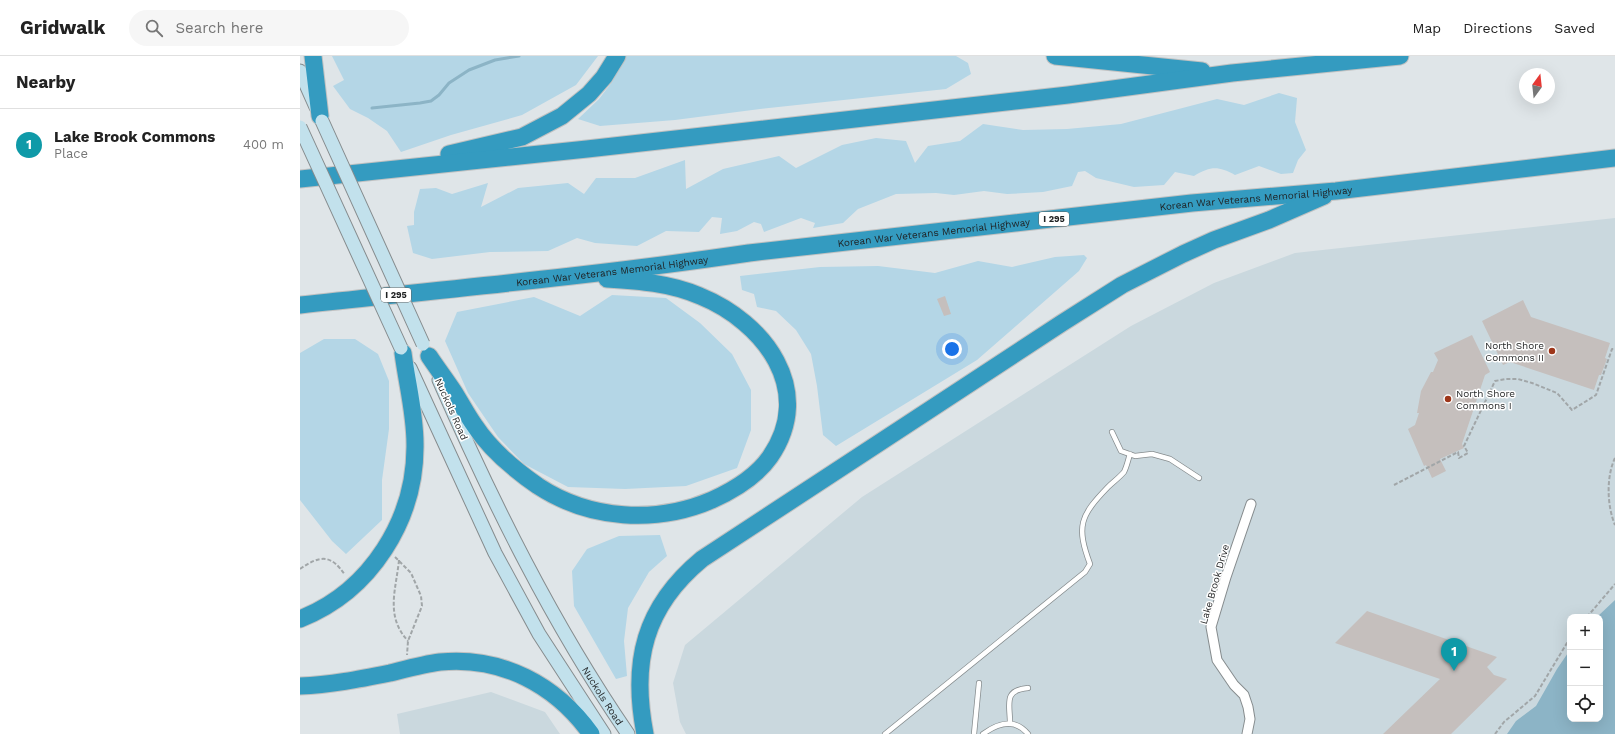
<!DOCTYPE html>
<meta charset="utf-8">
<style>
:root{--surface:#fff;--page:#f6f6f6;--text:#222;--muted:#767676;--line:#e0e0e0;--accent:#9e361a}
body{margin:0;font-family:"Work Sans",sans-serif;background:var(--page);color:var(--text)}
.controls{position:absolute;right:12px;bottom:12px;display:grid;overflow:hidden;border-radius:8px;box-shadow:0 4px 16px #0002}
.controls button{width:36px;height:36px;display:grid;place-items:center;padding:0;border:0;border-bottom:1px solid var(--line);background:var(--surface);color:var(--text);font:20px sans-serif}
.compass{position:absolute;left:1219px;top:12px;width:36px;height:36px;border-radius:50%;background:var(--surface);box-shadow:0 4px 16px #0002;rotate:15deg}
.you{position:absolute;left:652px;top:293px;width:14px;height:14px;margin:-10px;border:3px solid #fff;border-radius:50%;background:#1a73e8;box-shadow:0 0 0 6px #1a73e833}
.badge{display:grid;place-items:center;width:26px;height:26px;border-radius:50%;background:var(--accent);color:#fff;font-size:13px;font-weight:700}
.pin{position:absolute;translate:-50% -33px;filter:drop-shadow(0 1px 2px #0008)}
.pin::after{content:'';position:absolute;top:21px;width:14px;height:12px;background:inherit;clip-path:polygon(0 0,100% 0,50% 100%)}
.list{margin:0;padding:0;list-style:none}
h2{display:flex;justify-content:space-between;align-items:center;height:52px;margin:0;padding:0 16px;font-size:17px}
h2 small{font-size:13px;font-weight:400;color:var(--muted)}
.list li{display:grid;grid-template-columns:26px 1fr auto;gap:12px;align-items:center;box-sizing:border-box;height:72px;padding:0 16px;border-top:1px solid var(--line)}
.list b{display:block;font-size:15px;white-space:nowrap}
.list p{margin:0;font-size:13px;white-space:nowrap;color:var(--muted)}
.list em{font-size:13px;font-style:normal;color:var(--muted)}
.icon{flex:none;width:22px;height:22px;fill:none;stroke:currentColor;stroke-width:2;stroke-linecap:round;stroke-linejoin:round}
.map{position:relative;flex:none;width:1315px;height:678px;overflow:hidden}
header{display:flex;align-items:center;gap:24px;box-sizing:border-box;height:56px;padding:0 20px;background:var(--surface);border-bottom:1px solid var(--line)}
header strong{font-size:19px}
nav{display:flex;gap:22px;margin-inline-start:auto;font-size:14px}
.search{width:280px;height:36px;background:var(--page);display:flex;align-items:center;gap:10px;box-sizing:border-box;padding:0 14px;border-radius:22px;color:var(--muted);font-size:15px}
main{display:flex}
aside{flex:1;background:var(--surface)}
.map>svg:first-child{display:block}
.built{fill:#cad8de;fill-rule:evenodd}
.green{fill:#b4d6e6}
.water{fill:#8cb4c6}
.lines{fill:none;stroke-linecap:round;stroke-linejoin:round}
.stream{stroke:#8cb4c6;stroke-width:3}
.building{fill:#c5bfbd}
.service-casing{stroke:#868c8e;stroke-width:6}
.minor-casing{stroke:#868c8e;stroke-width:11}
.secondary-casing{stroke:#868c8e;stroke-width:15}
.motorway-casing{stroke:#c0c1c1;stroke-width:19}
.path{stroke:#a1a6a8;stroke-width:2;stroke-dasharray:4 2;stroke-linecap:butt}
.service{stroke:#fff;stroke-width:4.5}
.minor{stroke:#fff;stroke-width:9}
.secondary{stroke:#c2e1ec;stroke-width:13}
.motorway{stroke:#349bc0;stroke-width:17}
.secondary-bridge-casing{stroke:#868c8e;stroke-width:15;stroke-linecap:butt}
.secondary-bridge{stroke:#c2e1ec;stroke-width:13}
.poi-dot{fill:#9e361a;stroke:#fff;stroke-width:1.5}
.labels{text-anchor:middle;stroke-width:3;stroke-linejoin:round;paint-order:stroke}
.shield{fill:#fff;stroke:#626464;stroke-width:1}
.shield-label{font-size:9px;font-weight:bold;fill:#1f2122}
.street-label{font-size:10px;fill:#1f2122;stroke:#fff}
.poi-label{font-size:10px;fill:#1f2122;stroke:#fff;text-anchor:end}
</style>
<header>
<strong>Gridwalk</strong>
<div class="search"><svg class="icon" aria-label="search" viewBox="0 0 24 24"><circle cx="10" cy="10" r="6"/><path d="M15 15l6 6"/></svg>Search here</div>
<nav><a>Map</a><a>Directions</a><a>Saved</a></nav>
</header>
<main>
<aside>
<h2>Nearby<small></small></h2>
<ul class="list">
<li><span class="badge" style="background:#0f9aa8">1</span><div><b>Lake Brook Commons</b><p>Place</p></div><em>400 m</em></li>
</ul>
</aside>
<div class="map">
<svg width="1315" height="678" viewBox="0 0 1315 678">
<rect width="100%" height="100%" fill="#dfe5e8"/>
<!-- built -->
<path class="built" d="M1315 162V678H386L380 666 373 627 385 589 562 441 831 270 914 227 995 197ZM1270 561H1300V663H1270Z
M191 636 245 656 260 678H100L97 658Z"/>
<!-- green -->
<path class="green" d="M32 0H298L276 29 222 59 151 79 101 96 87 75 68 62 50 53 33 30 44 24Z
M324 0H656L668 7 671 18 646 33 460 53 375 64 300 70 278 63 299 43 312 26Z
M979 37 997 42 995 66 1006 94 998 104 993 117 981 118 959 110 935 119C918 110 911 110 894 120L875 116 864 129 834 131 796 122 785 115 778 116 772 130 743 136 707 138 684 135 654 139 636 137 596 138 558 153 543 167 513 172 515 167 501 162 464 176 461 168 454 166 437 175 420 178 422 162 412 161 399 176 366 175 337 190 295 187 277 182 248 195 190 196 132 203 113 197 107 170 114 169V156L120 133 136 132 152 138 188 127 181 151 218 132 268 127 284 138 296 122H335L385 104 386 133 423 113 479 100 496 112 542 89 576 82 606 85 615 107 628 90 660 85 683 68 723 74 767 73 821 68 917 43 944 49Z
M784 199 787 202 779 215 677 304 536 390 523 379 517 330 511 298 496 274 476 255 457 251 454 238 442 234 440 220 520 211 578 210 635 217 678 205 712 211 755 201Z
M312 239 366 242 400 267 432 298 451 334V374L437 412 386 430 325 433 268 431 224 408 198 381 168 337 145 285 157 256 234 241 280 260Z
M24 283H55L78 298 89 325V373L82 424V464L46 498 32 485 0 444V297Z
M360 479 367 500 349 516 328 552 324 585 327 620 316 623 274 550 272 515 287 493 319 480Z"/>
<!-- water -->
<path class="water" d="M1315 544V678H1207L1216 665 1236 650 1257 613 1270 594V663H1300V561H1297Z"/>
<g class="lines">
<!-- stream -->
<path class="stream" d="M72 52 120 47 131 45 139 39 149 27 169 14 195 4 219 0"/>
</g>
<!-- building -->
<path class="building" d="M645 240 651 258 644 260 637 243Z
M1223 244 1231 261 1310 287 1305 302 1307 303 1301 319H1299L1294 334 1210 306 1203 309 1182 265Z
M1172 279 1190 316 1185 319 1162 388 1164 392 1140 403 1146 415 1132 422 1126 409 1124 410 1108 373 1115 369 1119 357H1117L1121 335 1131 316H1133L1138 304 1134 297Z
M1067 555 1197 601 1187 611 1194 619 1207 623 1151 678H1083L1140 623 1035 587Z"/>
<g class="lines">
<defs>
<path id="service" d="M812 376 821 395 835 400 852 398 870 403 899 422
M710 667C710 648 703 634 728 632
M585 678 785 516 790 508C776 470 780 460 808 431 813 426 820 421 824 416 827 410 828 404 830 398
M674 678 679 627
M683 678C698 667 715 662 728 678"/>
<path id="minor" d="M947 678 950 663 948 651 944 639 934 629 917 604 911 571 926 521 951 448"/>
<g id="secondary">
<path d="M0 15 16 51"/>
<path d="M110 312 195 497 239 578 304 678"/>
<path id="s1" d="M139 324C193 447 252 567 328 678"/>
</g>
<g id="motorway">
<path d="M13 0 20 60"/>
<path d="M755 0 902 15"/>
<path d="M149 98 222 81 262 60 289 38 304 21 317 0"/>
<path d="M0 123 287 93 768 39 932 17 1100 0"/>
<path id="s2" d="M0 249C150 233 300 219 449 197L892 147 1036 135 1315 102"/>
<path d="M129 300C137 312 146 324 154 336 161 347 167 359 175 370 190 393 215 414 238 430 290 464 356 468 412 444 434 434 456 421 470 401 516 334 464 266 400 240 370 227 339 225 307 223"/>
<path d="M0 563C71 535 116 463 115 388 115 357 107 328 103 297"/>
<path d="M0 630C30 629 60 623 90 617 106 613 124 608 140 606 202 600 256 629 291 678"/>
<path d="M345 678C331 606 344 551 402 503L762 267 822 229 883 198 914 184 969 164 1024 140"/>
</g>
</defs>
<!-- service casing -->
<use href="#service" class="service-casing"/>
<!-- minor casing -->
<use href="#minor" class="minor-casing"/>
<!-- secondary casing -->
<use href="#secondary" class="secondary-casing"/>
<!-- motorway casing -->
<use href="#motorway" class="motorway-casing"/>
<!-- path -->
<path class="path" d="M1315 402C1306 421 1307 450 1315 469
M1094 429 1158 396 1159 402 1168 397 1164 390 1195 325 1206 323H1218L1232 327 1257 337 1272 354 1296 339 1312 293H1315
M95 501 111 517 121 540 122 550 108 585 107 599
M99 504C96 534 85 560 108 585
M0 513C20 499 31 498 45 519
M1287 561 1315 528
M1195 678 1204 666 1235 640 1270 582"/>
<!-- service -->
<use href="#service" class="service"/>
<!-- minor -->
<use href="#minor" class="minor"/>
<!-- secondary -->
<use href="#secondary" class="secondary"/>
<!-- motorway -->
<use href="#motorway" class="motorway"/>
<defs>
<path id="secondary-bridge" d="M22 65 123 288
M0 71 101 292"/>
</defs>
<!-- secondary-bridge casing -->
<use href="#secondary-bridge" class="secondary-bridge-casing"/>
<!-- secondary-bridge -->
<use href="#secondary-bridge" class="secondary-bridge"/>
</g>
<!-- markers -->
<g class="poi-dot">
<circle cx="1252" cy="295" r="4"/>
<circle cx="1148" cy="343" r="4"/>
</g>
<g class="labels">
<!-- shield labels -->
<g class="shield">
<rect x="739" y="156" width="30" height="14" rx="3"/>
<rect x="81" y="232" width="30" height="14" rx="3"/>
</g>
<g class="shield-label">
<text x="754" y="166">I 295</text>
<text x="96" y="242">I 295</text>
</g>
<!-- street labels -->
<g class="street-label">
<text dy="4" stroke="none"><textPath href="#s2" startOffset="962">Korean War Veterans Memorial Highway</textPath></text>
<text dy="4" stroke="none"><textPath href="#s2" startOffset="638">Korean War Veterans Memorial Highway</textPath></text>
<text dy="4" stroke="none"><textPath href="#s2" startOffset="314">Korean War Veterans Memorial Highway</textPath></text>
<text transform="translate(152 353) rotate(66)" y="4">Nuckols Road</text>
<text transform="translate(914 528) rotate(-74)" y="4">Lake Brook Drive</text>
<text dy="4" stroke="none"><textPath href="#s1" startOffset="356">Nuckols Road</textPath></text>
</g>
<!-- poi labels -->
<g class="poi-label">
<text x="1244" y="293">North Shore<tspan x="1244" dy="12">Commons II</tspan></text>
<text x="1156" y="341" text-anchor="start">North Shore<tspan x="1156" dy="12">Commons I</tspan></text>
</g>
</g>
</svg>
<div class="controls">
<button>+</button>
<button>−</button>
<button><svg class="icon" aria-label="locate" viewBox="0 0 24 24"><circle cx="12" cy="12" r="6"/><path d="M12 2v4M12 18v4M2 12h4M18 12h4"/></svg></button>
</div>
<svg class="compass" viewBox="-18 -18 36 36"><path d="M0-13l5 13h-10z" fill="#e53935"/><path d="M0 13l5-13h-10z" fill="#767676"/></svg>
<div class="you"></div>
<div class="pin badge" style="left:1154px;top:615px;background:#0f9aa8">1</div>
</div>
</main>
